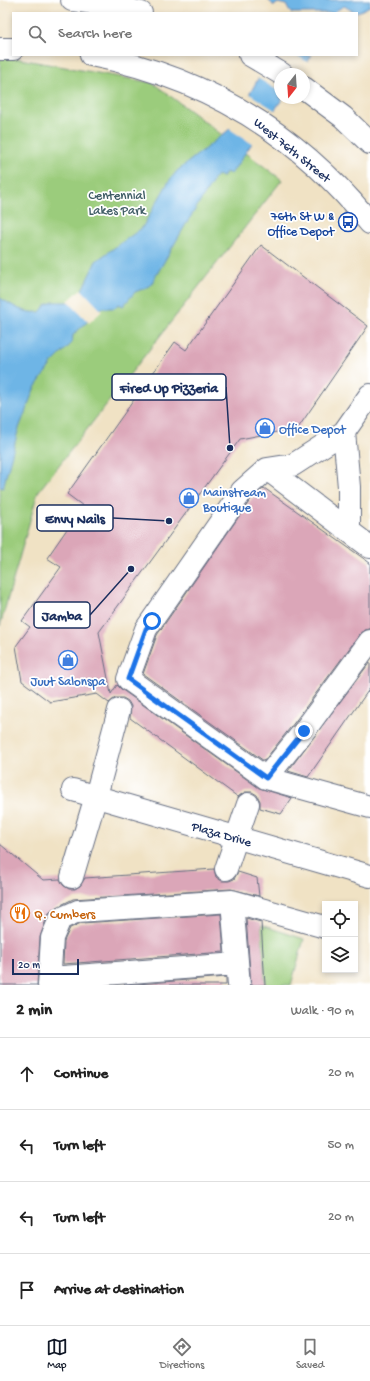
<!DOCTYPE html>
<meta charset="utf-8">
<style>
:root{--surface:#fff;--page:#f6f6f6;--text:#222;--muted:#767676;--line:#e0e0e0;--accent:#111827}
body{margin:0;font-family:"Gochi Hand",sans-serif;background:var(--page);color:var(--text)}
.controls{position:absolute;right:12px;bottom:12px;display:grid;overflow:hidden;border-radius:0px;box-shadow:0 2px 6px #0003}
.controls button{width:36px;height:36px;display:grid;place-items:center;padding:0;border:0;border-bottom:1px solid var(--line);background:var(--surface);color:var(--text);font:20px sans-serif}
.compass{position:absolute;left:274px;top:68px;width:36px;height:36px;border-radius:50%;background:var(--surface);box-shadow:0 2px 6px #0003;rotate:197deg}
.scale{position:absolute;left:12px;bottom:10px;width:67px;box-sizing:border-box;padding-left:4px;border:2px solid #1b2f5e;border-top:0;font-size:11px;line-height:14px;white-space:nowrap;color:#1b2f5e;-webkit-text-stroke:3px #fff;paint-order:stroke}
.stop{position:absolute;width:12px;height:12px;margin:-9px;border:3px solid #1a73e8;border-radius:50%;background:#fff}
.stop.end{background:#1a73e8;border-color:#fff;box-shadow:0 1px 4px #0008}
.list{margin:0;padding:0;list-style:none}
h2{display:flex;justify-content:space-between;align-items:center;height:52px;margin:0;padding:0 16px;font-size:17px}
h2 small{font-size:13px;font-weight:400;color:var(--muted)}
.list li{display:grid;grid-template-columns:26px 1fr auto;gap:12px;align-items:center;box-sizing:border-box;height:72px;padding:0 16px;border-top:1px solid var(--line)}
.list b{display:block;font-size:15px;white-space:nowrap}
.list em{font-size:13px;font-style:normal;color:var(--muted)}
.icon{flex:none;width:22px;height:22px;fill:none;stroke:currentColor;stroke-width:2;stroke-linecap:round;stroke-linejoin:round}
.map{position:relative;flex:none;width:370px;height:985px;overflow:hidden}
.search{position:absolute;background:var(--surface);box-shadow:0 2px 6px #0003;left:12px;right:12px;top:12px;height:44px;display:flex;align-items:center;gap:10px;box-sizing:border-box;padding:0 14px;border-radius:0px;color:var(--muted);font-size:15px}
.sheet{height:340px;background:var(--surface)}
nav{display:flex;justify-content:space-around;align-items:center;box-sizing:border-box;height:56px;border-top:1px solid var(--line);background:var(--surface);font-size:11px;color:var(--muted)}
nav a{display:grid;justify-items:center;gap:2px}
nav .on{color:var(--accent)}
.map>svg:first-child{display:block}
.green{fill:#9bcc7b;stroke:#5b7e6c}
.water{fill:#6eb5e6;stroke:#4472a2}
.pier{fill:#f0e2c4}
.building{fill:#dba6b8}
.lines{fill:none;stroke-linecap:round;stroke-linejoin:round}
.minor-casing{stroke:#666e82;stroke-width:24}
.minor{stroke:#fff;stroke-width:22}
.route{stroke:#1a73e8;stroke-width:5}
.labels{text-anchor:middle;stroke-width:3.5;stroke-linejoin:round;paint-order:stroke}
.street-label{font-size:13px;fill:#1b2f5e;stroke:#fff}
.park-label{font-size:13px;fill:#415e67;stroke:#fff}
.transit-label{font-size:13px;fill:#164399;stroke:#fff;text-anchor:end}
.shop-label{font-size:13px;fill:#366cbe;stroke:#fff;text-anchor:start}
.food-label{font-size:13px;fill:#c56008;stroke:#fff;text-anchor:start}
.leader{fill:none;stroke:#1b2f5e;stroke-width:1.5}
.callout-dot{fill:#1b2f5e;stroke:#fff;stroke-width:1.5}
.callout{fill:#fff;stroke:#1b2f5e;stroke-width:1.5}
.callout-label{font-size:14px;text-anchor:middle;font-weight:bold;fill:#1b2f5e}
</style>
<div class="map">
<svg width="370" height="985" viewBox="0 0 370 985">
<rect width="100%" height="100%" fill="#fff"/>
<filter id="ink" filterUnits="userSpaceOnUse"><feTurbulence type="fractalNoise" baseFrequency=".025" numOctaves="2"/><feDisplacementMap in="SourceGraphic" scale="8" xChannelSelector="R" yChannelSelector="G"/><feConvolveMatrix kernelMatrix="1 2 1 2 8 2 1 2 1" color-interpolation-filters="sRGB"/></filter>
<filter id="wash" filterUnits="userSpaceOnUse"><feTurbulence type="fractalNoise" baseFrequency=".012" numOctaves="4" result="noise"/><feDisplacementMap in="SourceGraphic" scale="16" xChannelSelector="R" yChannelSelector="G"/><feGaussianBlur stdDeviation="0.9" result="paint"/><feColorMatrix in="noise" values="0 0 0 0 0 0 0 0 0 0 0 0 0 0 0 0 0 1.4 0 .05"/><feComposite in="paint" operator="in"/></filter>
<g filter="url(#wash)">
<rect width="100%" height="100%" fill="#f0e2c4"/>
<!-- green -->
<path class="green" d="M9 57 153 83 282 180 38 492 0 626V59Z
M261 925 304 939 291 985H265Z"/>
<!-- water -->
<path class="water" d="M268 0H370V6L356 13 344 6 337 10 334 13H291L286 5 278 3 274 6Z
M271 55H312L299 74H280V98H283L231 174 226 172 223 177 217 175 186 224 150 286 135 292 123 306 119 304 114 308H102L73 335 72 343 52 363 34 389 18 431 3 488 0 487V298C14 306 23 314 40 312L46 305 53 302H71L82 290 96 261 142 228 169 181 177 171 231 128Z"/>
<!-- pier -->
<path class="pier" d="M269 55H296L309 63 302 74H280V92L256 77Z
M248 93 276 111 254 145 228 128Z
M81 289 102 311 89 323 68 301Z"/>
<g id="blocks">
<!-- building -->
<path class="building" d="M261 245 368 326 298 428 240 439 99 632 111 694 117 685 121 689 259 788 292 798 281 814 260 808V801L257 795 252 792H245L238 797 130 718 131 706 128 701 123 698H115L109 703 97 694 50 702 22 681 16 646 30 627 22 621 61 567 47 558 83 506 67 494 175 342 186 350Z
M264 488 370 563V629L365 630 360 634 294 723 264 761 143 674 157 635 251 499Z
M370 662V688L308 777 288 771Z
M0 844 43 880 60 879 63 885 69 889H75L80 886 85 878 214 869 216 877 222 881H229L234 879 238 872 257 878 259 896 231 889 73 899 55 908 48 914 40 937 37 985H0Z
M221 914 224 952 63 964 64 941 70 928 81 923Z
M246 918 261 922 265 985H251Z
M226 977V985H124Z"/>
</g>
</g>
<g filter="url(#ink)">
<use href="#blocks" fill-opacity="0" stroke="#666e82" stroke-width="1"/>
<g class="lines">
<defs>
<path id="minor" d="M72 0 110 5 141 13
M0 49H13
M91 55C205 77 297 132 370 223
M250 55 282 74
M304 88 343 117 370 143
M370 395 344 432 293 465 267 469 370 547
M344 432 349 487V530
M267 469 242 491 146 629 128 679 266 778 370 807
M266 778 304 731 370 641
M73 790 370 876
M226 869 248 804
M72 877 96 796 119 710
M232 901 325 927
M50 978 237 964
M49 985 52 938 60 919 78 911 232 901 239 985"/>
</defs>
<!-- minor casing -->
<use href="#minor" class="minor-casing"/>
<!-- minor -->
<use href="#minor" class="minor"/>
</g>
</g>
<g class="lines" filter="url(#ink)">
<!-- route -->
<path class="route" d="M152 621 146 629 128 679 266 778 304 731"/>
</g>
<!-- icons -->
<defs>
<symbol id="bus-ring" viewBox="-11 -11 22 22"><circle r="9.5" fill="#fff" stroke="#1a4fb4" stroke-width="1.5"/><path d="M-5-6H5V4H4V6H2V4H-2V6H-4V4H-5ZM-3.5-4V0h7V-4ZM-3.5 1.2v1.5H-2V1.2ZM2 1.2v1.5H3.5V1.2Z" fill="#1a4fb4"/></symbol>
<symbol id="shop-ring" viewBox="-11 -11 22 22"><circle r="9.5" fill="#fff" stroke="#3f7fe0" stroke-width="1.5"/><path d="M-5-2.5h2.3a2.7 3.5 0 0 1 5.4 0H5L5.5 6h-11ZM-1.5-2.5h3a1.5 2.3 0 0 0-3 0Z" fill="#3f7fe0"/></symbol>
<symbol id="restaurant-ring" viewBox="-11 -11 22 22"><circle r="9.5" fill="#fff" stroke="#e8710a" stroke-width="1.5"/><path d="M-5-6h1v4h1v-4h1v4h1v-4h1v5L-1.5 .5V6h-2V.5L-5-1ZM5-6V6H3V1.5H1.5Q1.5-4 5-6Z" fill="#e8710a"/></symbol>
</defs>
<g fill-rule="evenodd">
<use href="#bus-ring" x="337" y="211" width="22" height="22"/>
<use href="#shop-ring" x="254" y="417" width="22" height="22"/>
<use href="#shop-ring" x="178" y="487" width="22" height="22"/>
<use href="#shop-ring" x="57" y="649" width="22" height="22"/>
<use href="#restaurant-ring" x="9" y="902" width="22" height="22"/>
</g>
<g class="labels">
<!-- street labels -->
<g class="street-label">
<text transform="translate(293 149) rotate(39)" y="5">West 76th Street</text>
<text transform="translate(222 833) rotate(16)" y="5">Plaza Drive</text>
</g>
<!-- park labels -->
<g class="park-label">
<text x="117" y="199">Centennial<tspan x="117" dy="15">Lakes Park</tspan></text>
</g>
<!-- transit labels -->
<g class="transit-label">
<text x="334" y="220">76th St W &amp;<tspan x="334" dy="15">Office Depot</tspan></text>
</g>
<!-- shop labels -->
<g class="shop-label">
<text x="279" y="433">Office Depot</text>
<text x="203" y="496">Mainstream<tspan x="203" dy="15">Boutique</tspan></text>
<text x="68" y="685" text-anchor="middle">Juut Salonspa</text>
</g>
<!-- food labels -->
<g class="food-label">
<text x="34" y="918">Q. Cumbers</text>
</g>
</g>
<!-- callouts -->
<path class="leader" d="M230 448L226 387M169 521L113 518M131 569L90 615"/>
<g class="callout-dot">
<circle cx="230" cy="448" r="4"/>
<circle cx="169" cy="521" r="4"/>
<circle cx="131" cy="569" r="4"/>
</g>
<g class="callout">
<rect x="112" y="374" width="114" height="26" rx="4"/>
<rect x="37" y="505" width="76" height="26" rx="4"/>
<rect x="34" y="602" width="56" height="26" rx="4"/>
</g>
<g class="callout-label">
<text x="169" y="392">Fired Up Pizzeria</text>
<text x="75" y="523">Envy Nails</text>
<text x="62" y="620">Jamba</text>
</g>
</svg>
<div class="controls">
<button><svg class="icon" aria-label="locate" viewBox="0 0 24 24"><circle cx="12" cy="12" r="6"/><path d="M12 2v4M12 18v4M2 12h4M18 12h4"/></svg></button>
<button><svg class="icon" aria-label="layers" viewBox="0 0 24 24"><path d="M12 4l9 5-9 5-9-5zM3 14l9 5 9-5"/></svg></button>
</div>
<svg class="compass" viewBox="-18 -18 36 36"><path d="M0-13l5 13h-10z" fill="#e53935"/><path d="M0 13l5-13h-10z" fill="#767676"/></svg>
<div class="scale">20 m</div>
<div class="stop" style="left:152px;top:621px"></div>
<div class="stop end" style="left:304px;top:731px"></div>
<div class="search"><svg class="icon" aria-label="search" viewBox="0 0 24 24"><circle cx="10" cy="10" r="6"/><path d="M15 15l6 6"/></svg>Search here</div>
</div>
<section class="sheet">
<h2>2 min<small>Walk · 90 m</small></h2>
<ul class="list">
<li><svg class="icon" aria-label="ahead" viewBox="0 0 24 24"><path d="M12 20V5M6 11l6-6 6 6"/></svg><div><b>Continue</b></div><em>20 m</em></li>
<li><svg class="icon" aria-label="left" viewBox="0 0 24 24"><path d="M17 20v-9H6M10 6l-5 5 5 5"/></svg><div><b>Turn left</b></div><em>50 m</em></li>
<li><svg class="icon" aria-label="left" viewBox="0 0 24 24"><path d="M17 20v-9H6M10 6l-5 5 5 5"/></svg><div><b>Turn left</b></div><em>20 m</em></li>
<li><svg class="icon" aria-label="arrive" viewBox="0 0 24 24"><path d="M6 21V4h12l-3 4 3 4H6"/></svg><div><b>Arrive at destination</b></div></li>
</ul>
</section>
<nav>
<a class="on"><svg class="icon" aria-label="map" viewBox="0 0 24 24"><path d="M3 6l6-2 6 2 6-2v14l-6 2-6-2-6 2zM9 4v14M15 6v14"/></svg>Map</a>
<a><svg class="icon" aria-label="directions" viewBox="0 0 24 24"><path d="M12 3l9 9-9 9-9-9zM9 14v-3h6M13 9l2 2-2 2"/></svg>Directions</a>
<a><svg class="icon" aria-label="saved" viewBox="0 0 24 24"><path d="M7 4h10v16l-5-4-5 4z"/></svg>Saved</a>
</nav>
